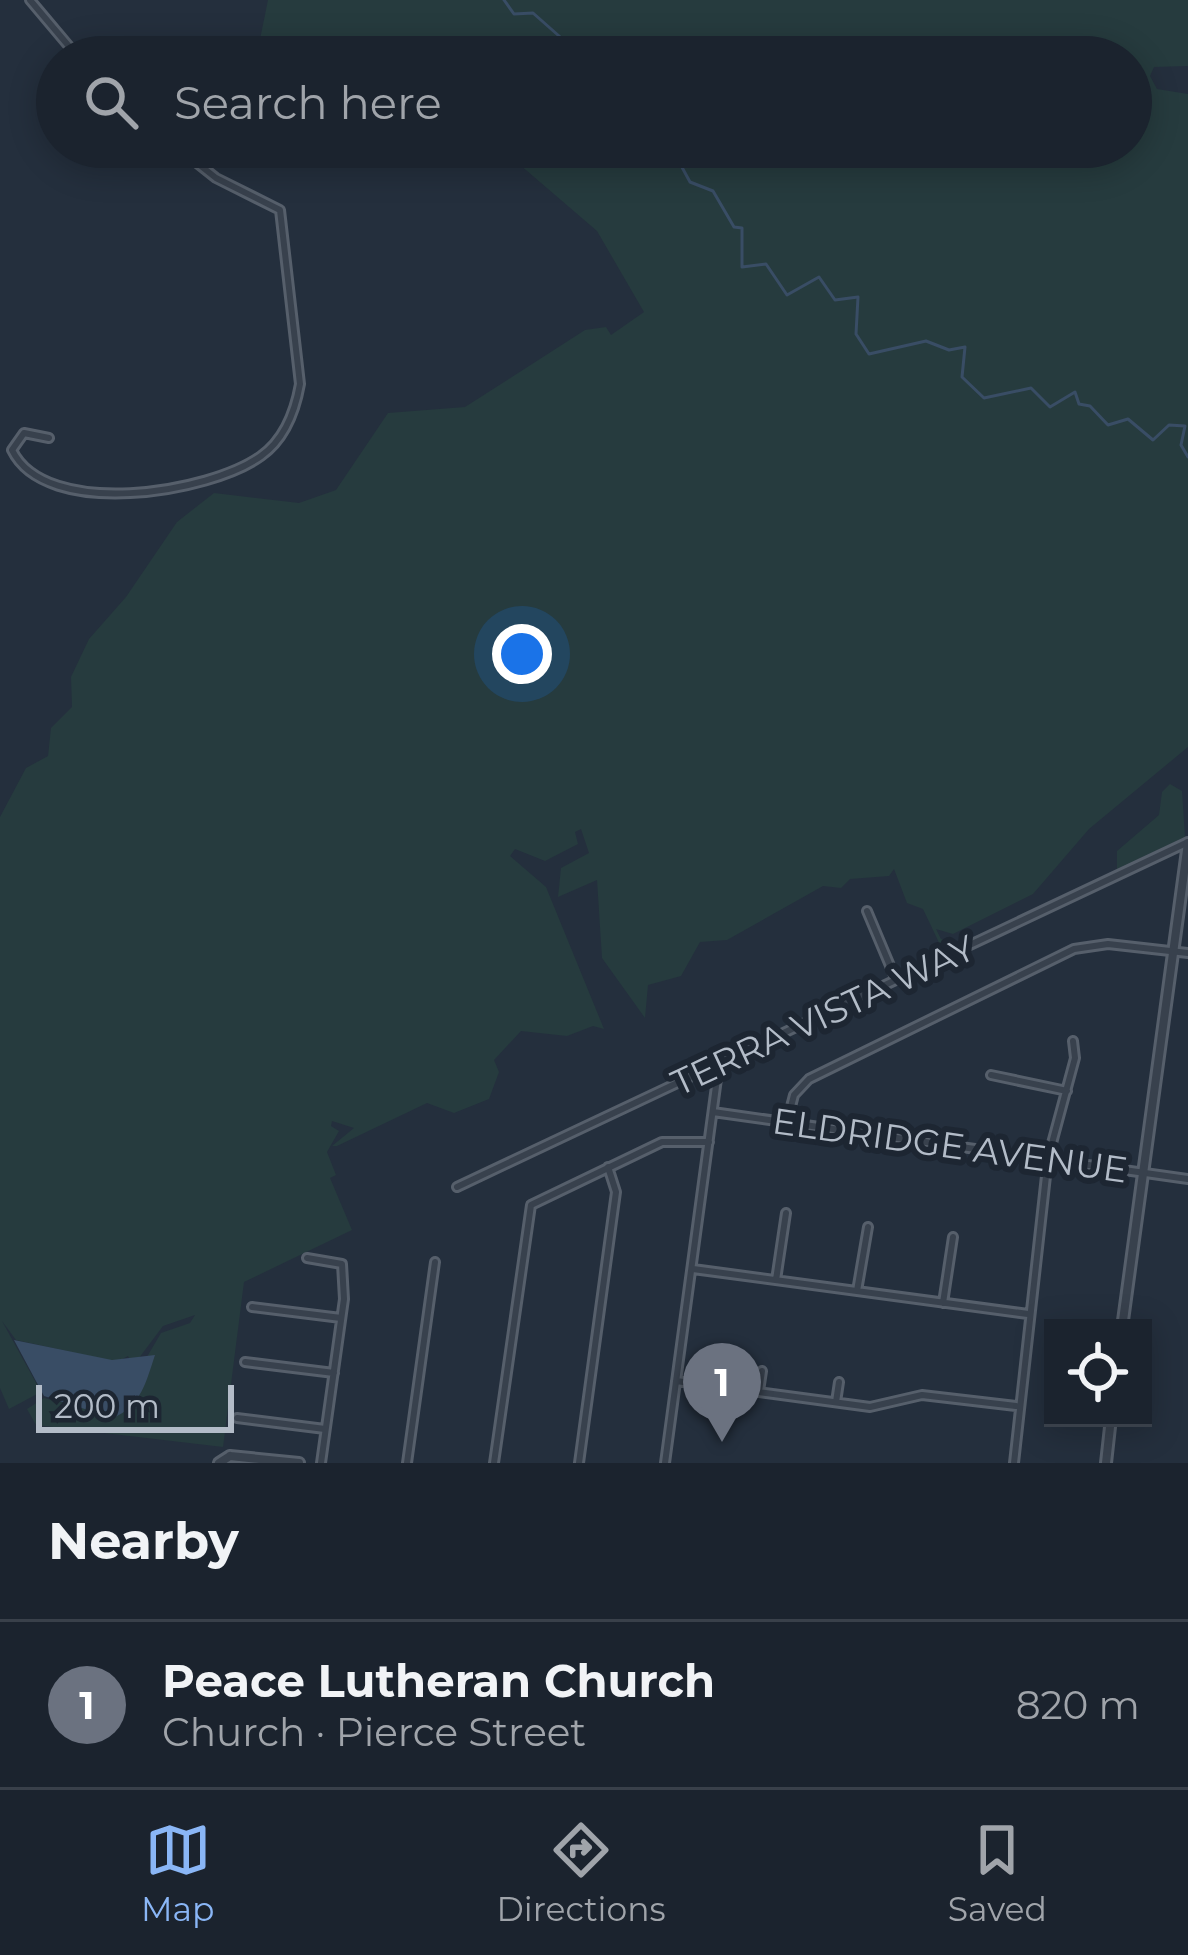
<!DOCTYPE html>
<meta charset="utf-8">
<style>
:root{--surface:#1b232e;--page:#282f3a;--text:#f1f3f6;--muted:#a0a4aa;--line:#39404a;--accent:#8ab6f6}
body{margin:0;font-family:Montserrat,sans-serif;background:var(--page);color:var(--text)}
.controls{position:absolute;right:36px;bottom:36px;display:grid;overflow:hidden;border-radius:0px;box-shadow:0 6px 30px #0003}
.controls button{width:108px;height:108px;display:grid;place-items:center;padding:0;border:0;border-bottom:3px solid var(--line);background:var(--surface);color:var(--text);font:60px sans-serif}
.scale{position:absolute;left:36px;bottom:30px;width:198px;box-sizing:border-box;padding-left:12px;border:6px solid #b3bcc8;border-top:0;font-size:33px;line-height:42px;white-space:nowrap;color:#b3bcc8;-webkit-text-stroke:9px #1d2632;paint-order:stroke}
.you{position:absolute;left:522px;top:654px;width:42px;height:42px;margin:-30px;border:9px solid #fff;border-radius:50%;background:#1a73e8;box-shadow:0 0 0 18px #1a73e833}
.badge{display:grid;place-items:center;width:78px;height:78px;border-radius:50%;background:var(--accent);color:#fff;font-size:39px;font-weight:700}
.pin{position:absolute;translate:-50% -99px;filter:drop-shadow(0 3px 6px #0008)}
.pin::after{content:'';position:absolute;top:63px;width:42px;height:36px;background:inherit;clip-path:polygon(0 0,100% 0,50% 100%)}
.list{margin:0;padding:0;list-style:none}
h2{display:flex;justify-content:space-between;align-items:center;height:156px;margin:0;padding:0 48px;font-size:51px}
h2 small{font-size:39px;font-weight:400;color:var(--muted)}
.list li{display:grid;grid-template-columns:78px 1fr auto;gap:36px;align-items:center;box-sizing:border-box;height:168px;padding:0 48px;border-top:3px solid var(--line)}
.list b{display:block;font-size:45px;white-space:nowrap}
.list p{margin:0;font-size:39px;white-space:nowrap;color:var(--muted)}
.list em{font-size:39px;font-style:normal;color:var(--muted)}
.icon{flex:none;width:66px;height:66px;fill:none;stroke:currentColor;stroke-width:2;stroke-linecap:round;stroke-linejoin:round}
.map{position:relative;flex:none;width:1188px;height:1463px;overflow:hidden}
.search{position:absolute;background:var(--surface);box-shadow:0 6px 30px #0003;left:36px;right:36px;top:36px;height:132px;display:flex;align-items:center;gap:30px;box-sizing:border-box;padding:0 42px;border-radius:66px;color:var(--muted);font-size:45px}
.sheet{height:324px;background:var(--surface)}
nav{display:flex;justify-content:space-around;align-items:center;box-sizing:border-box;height:168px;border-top:3px solid var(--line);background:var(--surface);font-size:33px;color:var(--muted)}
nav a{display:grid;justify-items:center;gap:6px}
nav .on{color:var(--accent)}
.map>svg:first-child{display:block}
.green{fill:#263b3e}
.water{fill:#394d65}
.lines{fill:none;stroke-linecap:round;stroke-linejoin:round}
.stream{stroke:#394d65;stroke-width:3}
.minor-casing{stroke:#565f6b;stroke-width:12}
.tertiary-casing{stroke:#565f6b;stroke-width:14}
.minor{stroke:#38414d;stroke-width:6}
.tertiary{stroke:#38414d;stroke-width:8}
.labels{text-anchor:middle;stroke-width:12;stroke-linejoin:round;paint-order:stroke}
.street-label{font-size:36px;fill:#b3bcc8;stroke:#1d2632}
</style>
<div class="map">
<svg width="1188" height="1463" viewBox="0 0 1188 1463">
<rect width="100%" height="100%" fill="#242f3d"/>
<!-- green -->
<path class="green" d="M268 0H1188V66L1154 67 1150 76 1157 89 1188 94V747L1089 829 1033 894 953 934 936 929 941 939 958 944 943 951 923 909 907 903 894 869 889 876 850 879 841 888 823 886 727 940 700 942 681 976 648 985 645 1018 602 958 597 880 558 897 561 868 589 853 581 829 575 832 578 844 545 861 515 849 510 856 546 887 604 1029 593 1026 567 1036 521 1031 494 1060 499 1072 489 1099 454 1113 427 1103 337 1146H332L354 1128 332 1121 331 1126 339 1131 327 1152 336 1175 330 1178 352 1230 244 1282 223 1447 36 1425 27 1409 44 1398 106 1414 125 1406 139 1410 143 1404 128 1389 161 1333 190 1323 195 1315 163 1326 133 1366 128 1356 117 1362 16 1340 2 1321 41 1392 9 1409 0 1388V817L26 768 48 756 51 728 72 707 71 677 89 639 126 597 177 522 214 493 299 503 336 490 388 413 465 407 585 330 606 327 611 335 644 312 597 231 512 158 486 147H1131V57H305L286 36 258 49Z
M1170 784 1182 791 1185 837 1117 869V851L1159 815 1162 792Z"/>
<!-- water -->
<path class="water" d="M14 1340 112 1360 155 1355C146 1382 141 1406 113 1418L44 1396Z"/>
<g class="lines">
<!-- stream -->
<path class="stream" d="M504 0 514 14 533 13 576 51 591 57
M671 147 690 182 713 191 734 227 742 228V267L766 264 787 295 819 277 835 300 858 297 856 334 869 354 926 341 949 350 965 347 962 377 984 398 1031 388 1050 407 1075 392 1079 404 1090 406 1108 425 1128 419 1153 440 1169 425 1185 426 1181 445 1188 457"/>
<defs>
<path id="minor" d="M30 0 78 57
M49 438 24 433 12 450C46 520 210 493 261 456 285 439 295 412 300 384L280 210 216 178 177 147
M867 911 896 980
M991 1075 1067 1091
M713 1112 1188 1179
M787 1122 794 1095 809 1079 1074 949 1108 944 1188 953
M457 1187 1186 843
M307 1258 342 1264 344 1299 321 1463
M693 1269 1028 1314
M776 1280 786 1213
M857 1291 868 1227
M943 1303 953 1237
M252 1307 341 1318
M245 1362 334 1373
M676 1381 870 1407 922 1395 1016 1406
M759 1391 762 1371
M836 1402 839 1382
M237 1418 325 1429
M407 1463 435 1262
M494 1463 531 1205 662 1142H709
M579 1463 616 1192 608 1167
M665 1463 719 1064
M1014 1463 1048 1158 1075 1058 1073 1041"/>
<path id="tertiary" d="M1122 1328 1188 843
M230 1456 299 1463
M219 1463 230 1456
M1106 1463 1111 1418"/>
</defs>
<!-- minor casing -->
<use href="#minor" class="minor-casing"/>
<!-- tertiary casing -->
<use href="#tertiary" class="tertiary-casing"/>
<!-- minor -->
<use href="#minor" class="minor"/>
<!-- tertiary -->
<use href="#tertiary" class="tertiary"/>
</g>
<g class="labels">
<!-- street labels -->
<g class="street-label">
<text transform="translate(823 1015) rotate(-25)" y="13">TERRA VISTA WAY</text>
<text transform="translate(950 1145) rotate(8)" y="13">ELDRIDGE AVENUE</text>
</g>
</g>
</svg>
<div class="controls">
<button><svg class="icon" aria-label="locate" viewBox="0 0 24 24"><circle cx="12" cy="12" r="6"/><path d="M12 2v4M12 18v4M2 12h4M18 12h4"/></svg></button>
</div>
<div class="scale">200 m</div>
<div class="you"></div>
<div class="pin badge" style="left:722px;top:1442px;background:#6b7280">1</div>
<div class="search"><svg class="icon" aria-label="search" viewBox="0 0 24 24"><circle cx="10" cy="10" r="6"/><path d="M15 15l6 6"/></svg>Search here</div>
</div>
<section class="sheet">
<h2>Nearby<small></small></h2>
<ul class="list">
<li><span class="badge" style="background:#6b7280">1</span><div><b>Peace Lutheran Church</b><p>Church · Pierce Street</p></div><em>820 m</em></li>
</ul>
</section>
<nav>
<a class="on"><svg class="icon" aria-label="map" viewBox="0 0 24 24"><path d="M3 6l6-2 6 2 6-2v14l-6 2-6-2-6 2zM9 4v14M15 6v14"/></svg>Map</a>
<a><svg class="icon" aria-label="directions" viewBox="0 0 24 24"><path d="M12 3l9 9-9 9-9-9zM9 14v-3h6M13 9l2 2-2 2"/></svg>Directions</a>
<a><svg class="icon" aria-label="saved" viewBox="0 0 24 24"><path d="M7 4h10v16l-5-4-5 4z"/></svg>Saved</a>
</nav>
